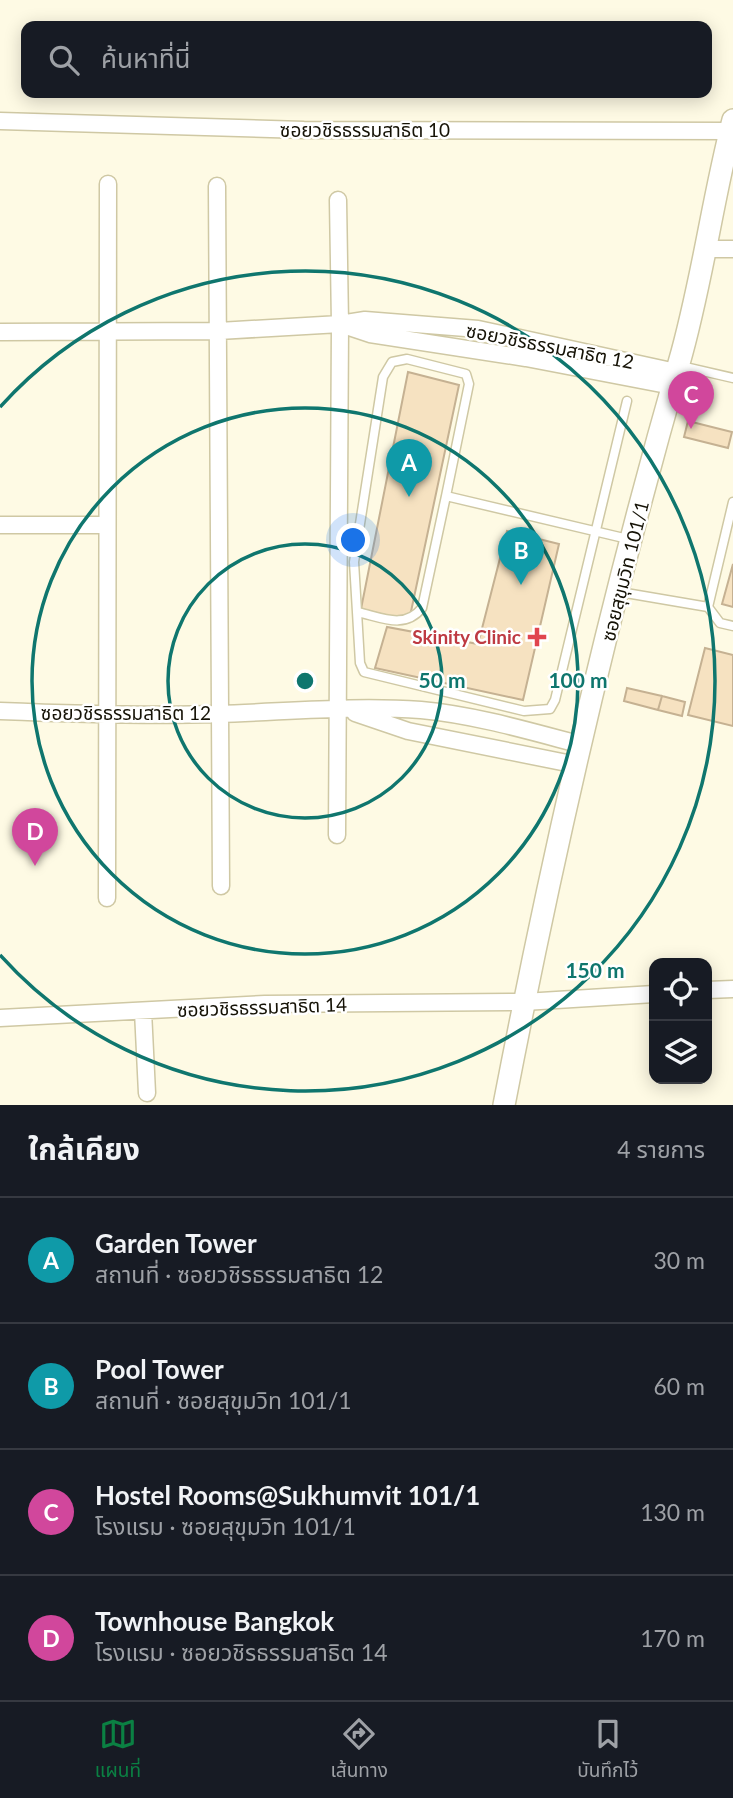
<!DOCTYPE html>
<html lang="th">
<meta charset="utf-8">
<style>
:root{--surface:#171b24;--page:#242831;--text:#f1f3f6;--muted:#9ea1a6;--line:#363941;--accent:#0b8043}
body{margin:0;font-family:Lato,"Noto Sans Thai",sans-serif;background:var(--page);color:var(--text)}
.controls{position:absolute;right:21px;bottom:21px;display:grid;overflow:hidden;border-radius:14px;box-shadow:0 4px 18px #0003}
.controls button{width:63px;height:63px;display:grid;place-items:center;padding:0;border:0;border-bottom:2px solid var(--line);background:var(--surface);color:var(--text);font:35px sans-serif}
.you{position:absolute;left:354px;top:541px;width:24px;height:24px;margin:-18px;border:5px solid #fff;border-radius:50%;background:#1a73e8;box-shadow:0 0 0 10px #1a73e833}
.badge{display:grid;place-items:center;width:46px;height:46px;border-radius:50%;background:var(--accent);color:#fff;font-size:23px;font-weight:700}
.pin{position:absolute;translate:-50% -58px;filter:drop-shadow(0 2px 4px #0008)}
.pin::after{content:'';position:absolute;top:37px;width:24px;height:21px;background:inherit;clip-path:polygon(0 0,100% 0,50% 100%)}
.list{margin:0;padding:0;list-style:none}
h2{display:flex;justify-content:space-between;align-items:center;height:91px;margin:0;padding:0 28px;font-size:30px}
h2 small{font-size:23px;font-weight:400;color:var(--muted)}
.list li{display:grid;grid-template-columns:46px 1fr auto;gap:21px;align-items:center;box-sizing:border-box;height:126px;padding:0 28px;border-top:2px solid var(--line)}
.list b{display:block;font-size:26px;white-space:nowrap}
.list p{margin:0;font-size:23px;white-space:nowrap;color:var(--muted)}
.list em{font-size:23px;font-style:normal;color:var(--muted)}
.icon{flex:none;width:38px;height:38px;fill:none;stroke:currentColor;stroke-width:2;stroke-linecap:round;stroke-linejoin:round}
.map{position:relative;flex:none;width:733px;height:1105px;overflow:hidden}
.search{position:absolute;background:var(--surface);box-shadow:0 4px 18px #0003;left:21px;right:21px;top:21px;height:77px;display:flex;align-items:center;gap:18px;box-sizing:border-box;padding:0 24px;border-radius:14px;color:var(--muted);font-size:26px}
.sheet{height:595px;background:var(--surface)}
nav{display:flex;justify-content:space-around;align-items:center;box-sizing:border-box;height:98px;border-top:2px solid var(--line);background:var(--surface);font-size:19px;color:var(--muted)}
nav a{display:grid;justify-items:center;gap:4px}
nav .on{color:var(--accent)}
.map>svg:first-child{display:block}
.building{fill:#f6e2c1;stroke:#c5b192;stroke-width:2}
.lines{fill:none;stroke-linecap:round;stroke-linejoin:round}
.service-casing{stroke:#cfc8a4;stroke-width:11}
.minor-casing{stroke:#cfc8a4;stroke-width:19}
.tertiary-casing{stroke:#cfc8a4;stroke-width:24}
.service{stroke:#fff;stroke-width:8}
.minor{stroke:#fff;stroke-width:16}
.tertiary{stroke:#fff;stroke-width:21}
.ring{fill:none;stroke:#0f766e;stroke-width:3.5}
.health-dot{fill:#e0444e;stroke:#fff;stroke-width:2.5}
.labels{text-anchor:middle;stroke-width:5;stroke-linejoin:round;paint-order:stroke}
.street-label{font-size:19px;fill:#151206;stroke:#fff}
.health-label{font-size:19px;font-weight:bold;fill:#be3a42;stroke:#fff;text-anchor:end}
.centre{fill:#0f766e;stroke:#fff;stroke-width:3.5}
.ring-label{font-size:21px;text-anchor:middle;font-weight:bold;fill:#0f766e;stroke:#fff;stroke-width:5;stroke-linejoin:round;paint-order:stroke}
</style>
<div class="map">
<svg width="733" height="1105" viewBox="0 0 733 1105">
<rect width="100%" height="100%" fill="#fefae4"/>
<!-- building -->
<path class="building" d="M408 372 459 385 409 621 361 609Z
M688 421 732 432 728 448 684 437Z
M507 531 559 544 523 700 375 668 387 627 478 644Z
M733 564V607L722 604Z
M705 648 733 655V726L688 715Z
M627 688 662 696 658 710 624 701Z
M662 696 685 702 682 716 658 710Z"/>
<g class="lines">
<defs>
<path id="service" d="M681 366 733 378
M446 496 469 384 466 374 407 359 392 362 383 377 354 562 357 612C381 617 404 630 422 608L446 496 628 539
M733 502 708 607 720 623 733 626
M620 592 708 607
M357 612 360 663 364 672 524 711 550 709 555 700 627 401"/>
<path id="minor" d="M0 121 304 130 733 131
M217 186 221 886
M705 249H733
M343 325 370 334 526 358 672 386
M0 332 219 331 340 324 365 320 478 329 676 372
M0 525H107
M0 711C73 714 145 716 218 714 286 712 353 705 421 710 475 715 529 731 582 745
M355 713 408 731 577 765
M337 835 340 324 338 200
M107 898 108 184
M707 990 733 989
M143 1011 147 1093
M0 1018 265 1004 524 1002 654 994"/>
<path id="tertiary" d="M504 1105C552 856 609 607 679 363 702 284 712 201 733 120"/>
</defs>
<!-- service casing -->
<use href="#service" class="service-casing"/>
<!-- minor casing -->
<use href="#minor" class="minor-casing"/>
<!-- tertiary casing -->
<use href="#tertiary" class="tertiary-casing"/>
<!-- service -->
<use href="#service" class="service"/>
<!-- minor -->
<use href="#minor" class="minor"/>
<!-- tertiary -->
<use href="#tertiary" class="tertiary"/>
</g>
<!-- distance rings -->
<g class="ring">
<circle cx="305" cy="681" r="137"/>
<circle cx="305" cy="681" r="273"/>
<path d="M0 407A410 410 0 1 1 0 955"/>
</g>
<!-- markers -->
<path class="health-dot" d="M533.5 626.5h7v7h7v7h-7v7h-7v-7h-7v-7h7z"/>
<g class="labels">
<!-- street labels -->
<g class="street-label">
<text x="365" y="137">ซอยวชิรธรรมสาธิต 10</text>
<text transform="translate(550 346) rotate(11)" y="7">ซอยวชิรธรรมสาธิต 12</text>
<text transform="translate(625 571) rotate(-76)" y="7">ซอยสุขุมวิท 101/1</text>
<text x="126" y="720">ซอยวชิรธรรมสาธิต 12</text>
<text transform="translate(262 1007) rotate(-2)" y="7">ซอยวชิรธรรมสาธิต 14</text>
</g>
<!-- health labels -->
<g class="health-label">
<text x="521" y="644">Skinity Clinic</text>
</g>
</g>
<circle cx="305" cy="681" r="10" class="centre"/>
<g class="ring-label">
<text x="442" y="688">50 m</text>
<text x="578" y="688">100 m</text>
<text x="595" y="978">150 m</text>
</g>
</svg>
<div class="controls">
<button><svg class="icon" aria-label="locate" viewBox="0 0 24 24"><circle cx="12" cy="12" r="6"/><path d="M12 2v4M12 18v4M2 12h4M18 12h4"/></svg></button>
<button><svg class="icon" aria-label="layers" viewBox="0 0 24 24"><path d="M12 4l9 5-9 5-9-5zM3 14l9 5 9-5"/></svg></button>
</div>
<div class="you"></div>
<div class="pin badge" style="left:409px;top:497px;background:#0f9aa8">A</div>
<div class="pin badge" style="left:521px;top:585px;background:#0f9aa8">B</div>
<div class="pin badge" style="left:691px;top:429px;background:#d1479c">C</div>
<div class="pin badge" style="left:35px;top:866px;background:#d1479c">D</div>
<div class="search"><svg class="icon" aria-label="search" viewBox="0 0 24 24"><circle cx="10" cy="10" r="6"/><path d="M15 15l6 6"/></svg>ค้นหาที่นี่</div>
</div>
<section class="sheet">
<h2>ใกล้เคียง<small>4 รายการ</small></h2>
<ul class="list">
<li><span class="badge" style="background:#0f9aa8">A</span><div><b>Garden Tower</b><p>สถานที่ · ซอยวชิรธรรมสาธิต 12</p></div><em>30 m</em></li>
<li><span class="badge" style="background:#0f9aa8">B</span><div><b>Pool Tower</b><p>สถานที่ · ซอยสุขุมวิท 101/1</p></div><em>60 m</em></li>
<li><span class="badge" style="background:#d1479c">C</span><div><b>Hostel Rooms@Sukhumvit 101/1</b><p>โรงแรม · ซอยสุขุมวิท 101/1</p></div><em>130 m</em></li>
<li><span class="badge" style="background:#d1479c">D</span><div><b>Townhouse Bangkok</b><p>โรงแรม · ซอยวชิรธรรมสาธิต 14</p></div><em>170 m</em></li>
</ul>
</section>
<nav>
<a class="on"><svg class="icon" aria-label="map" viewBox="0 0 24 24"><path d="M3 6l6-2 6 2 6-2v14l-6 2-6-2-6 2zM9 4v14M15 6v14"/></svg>แผนที่</a>
<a><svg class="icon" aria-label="directions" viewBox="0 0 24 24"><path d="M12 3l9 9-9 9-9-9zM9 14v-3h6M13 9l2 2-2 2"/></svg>เส้นทาง</a>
<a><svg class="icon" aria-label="saved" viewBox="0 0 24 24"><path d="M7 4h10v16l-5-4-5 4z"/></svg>บันทึกไว้</a>
</nav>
